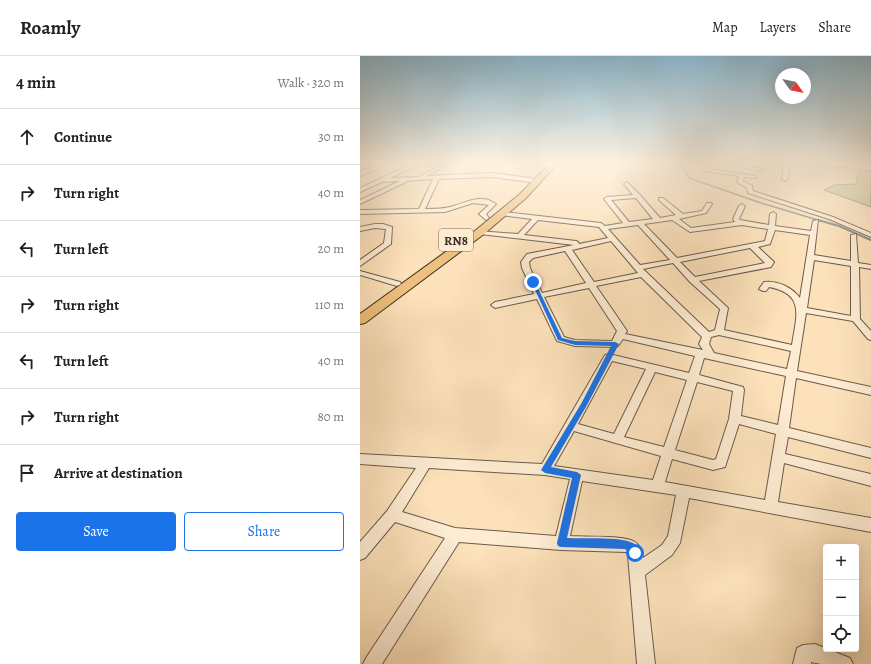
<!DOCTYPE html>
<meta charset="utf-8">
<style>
:root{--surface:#fff;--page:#f2f2f2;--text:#202124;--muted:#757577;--line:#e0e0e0;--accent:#1a73e8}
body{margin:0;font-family:Alegreya,serif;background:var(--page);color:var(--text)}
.controls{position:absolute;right:12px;bottom:12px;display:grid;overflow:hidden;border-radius:4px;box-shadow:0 4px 16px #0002}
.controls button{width:36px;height:36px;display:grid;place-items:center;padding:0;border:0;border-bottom:1px solid var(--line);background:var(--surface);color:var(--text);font:20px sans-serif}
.compass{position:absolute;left:415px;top:12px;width:36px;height:36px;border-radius:50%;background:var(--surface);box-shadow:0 4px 16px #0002;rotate:123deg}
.stop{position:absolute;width:12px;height:12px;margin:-9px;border:3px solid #1a73e8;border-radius:50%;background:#fff}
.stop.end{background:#1a73e8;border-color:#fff;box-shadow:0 1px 4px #0008}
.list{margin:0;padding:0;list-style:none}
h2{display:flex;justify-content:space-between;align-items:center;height:52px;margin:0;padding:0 16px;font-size:17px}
h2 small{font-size:13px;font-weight:400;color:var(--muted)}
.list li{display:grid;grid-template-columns:26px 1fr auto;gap:12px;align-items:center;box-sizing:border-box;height:56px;padding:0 16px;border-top:1px solid var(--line)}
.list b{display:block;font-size:15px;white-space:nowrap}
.list em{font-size:13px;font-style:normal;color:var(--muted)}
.actions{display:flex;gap:8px;padding:12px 16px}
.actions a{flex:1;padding:9px 0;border:1px solid var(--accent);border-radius:4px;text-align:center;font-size:14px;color:var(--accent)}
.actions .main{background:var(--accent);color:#fff}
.icon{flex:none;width:22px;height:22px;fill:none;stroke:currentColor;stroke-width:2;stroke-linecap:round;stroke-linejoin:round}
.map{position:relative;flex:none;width:511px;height:608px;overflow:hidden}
header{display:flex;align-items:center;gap:24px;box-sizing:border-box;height:56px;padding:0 20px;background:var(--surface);border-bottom:1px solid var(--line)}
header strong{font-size:19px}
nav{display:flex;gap:22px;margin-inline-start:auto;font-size:14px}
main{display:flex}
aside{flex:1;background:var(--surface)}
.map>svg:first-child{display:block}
.green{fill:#c1c28f;stroke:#7e785b}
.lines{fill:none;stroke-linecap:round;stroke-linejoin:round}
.stream-far1{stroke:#778477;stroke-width:1.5}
.stream{stroke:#778477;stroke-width:2}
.minor-casing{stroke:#6a5b4c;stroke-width:2}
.tertiary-casing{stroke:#6a5b4c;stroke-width:2}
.primary-casing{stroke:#3a2e27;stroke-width:2}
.minor{fill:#fdecd2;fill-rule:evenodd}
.tertiary{fill:#fdecd2;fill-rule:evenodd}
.primary{fill:#eec07d;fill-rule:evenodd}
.route{fill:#1a73e8}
.labels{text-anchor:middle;stroke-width:3;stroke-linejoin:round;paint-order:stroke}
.shield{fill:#fdecd2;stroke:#74675a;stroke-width:1}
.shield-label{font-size:13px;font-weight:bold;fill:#3a2e27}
</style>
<header>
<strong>Roamly</strong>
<nav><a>Map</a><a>Layers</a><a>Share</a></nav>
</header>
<main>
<aside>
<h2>4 min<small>Walk · 320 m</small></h2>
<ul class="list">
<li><svg class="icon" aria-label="ahead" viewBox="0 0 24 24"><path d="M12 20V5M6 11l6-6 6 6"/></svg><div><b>Continue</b></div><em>30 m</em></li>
<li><svg class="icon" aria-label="right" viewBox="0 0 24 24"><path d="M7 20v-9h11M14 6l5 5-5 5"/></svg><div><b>Turn right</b></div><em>40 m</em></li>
<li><svg class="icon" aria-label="left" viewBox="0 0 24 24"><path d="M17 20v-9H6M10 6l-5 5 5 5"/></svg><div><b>Turn left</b></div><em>20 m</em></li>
<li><svg class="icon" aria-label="right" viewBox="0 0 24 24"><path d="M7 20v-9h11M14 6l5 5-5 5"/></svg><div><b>Turn right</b></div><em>110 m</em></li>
<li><svg class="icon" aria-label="left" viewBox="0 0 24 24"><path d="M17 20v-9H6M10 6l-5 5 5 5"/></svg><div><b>Turn left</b></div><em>40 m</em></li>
<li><svg class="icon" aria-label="right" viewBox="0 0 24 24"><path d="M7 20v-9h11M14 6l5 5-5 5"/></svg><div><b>Turn right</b></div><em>80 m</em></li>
<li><svg class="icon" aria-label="arrive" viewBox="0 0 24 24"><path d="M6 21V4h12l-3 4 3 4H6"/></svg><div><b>Arrive at destination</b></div></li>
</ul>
<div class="actions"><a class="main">Save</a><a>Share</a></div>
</aside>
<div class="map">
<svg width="511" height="608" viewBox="0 0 511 608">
<rect width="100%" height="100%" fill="#fce1ba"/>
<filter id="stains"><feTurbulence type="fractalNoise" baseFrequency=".005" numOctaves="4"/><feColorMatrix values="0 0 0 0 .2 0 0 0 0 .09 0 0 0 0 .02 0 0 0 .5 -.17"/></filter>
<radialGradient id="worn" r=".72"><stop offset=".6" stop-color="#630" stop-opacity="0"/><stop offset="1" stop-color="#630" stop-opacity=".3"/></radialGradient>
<!-- green -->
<path class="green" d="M499 115 511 116V151L464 134 474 129 496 128Z"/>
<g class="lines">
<!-- stream-far1 -->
<path class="stream-far1" d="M313 107 324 112 329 122 401 147 461 165"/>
<!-- stream -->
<path class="stream" d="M458 164 479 170 511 184"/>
<defs>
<path id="minor" d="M23 107H30L0 120V116Z
M54 107H61L30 122 59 121 84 107H91L66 120 131 117 171 122 174 124 171 126 131 121 79 123 65 153C73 153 82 153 90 151 106 147 121 137 136 148L126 158 129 162 126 164 119 158 129 149 113 147 85 156 0 158V154L59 153 73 123 46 125V126L0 148V144L40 125 22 126 0 136V132Z
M347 107H353L349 113 396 120V122L384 121 383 125 392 130 393 135 473 161 511 177V181L469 163 388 137 387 132 377 126 379 120 344 115Z
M355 107H369L404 113 401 115Z
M424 107H430L428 123 425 125 422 123Z
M267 126 280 139 300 162 316 159 299 144V142H303L323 158 342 155 347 147H351L352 148 346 157 319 163 331 172 375 166 373 163 379 150 382 148 385 150 379 163 380 164 409 169 410 158 413 156 416 158 415 170 451 175 453 165 458 164 454 199 491 205V179L496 178 498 207 511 209V213L499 211 500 263 511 275V284L508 283 493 265 446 257 437 315 511 331V339L436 322 429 372 511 392V402L428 381 425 398 511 418V430L424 407 418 446 511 462V476L329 442 320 487 312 499 285 519 295 608H277L268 499 266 496 201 494 99 486 22 608H3L6 602 85 482 35 466 5 502 0 504V486L27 455 56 412 0 408V398L182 408 245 299 249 298 329 317 335 300 263 283 258 290 255 291 215 290 197 285 177 243 135 252 131 249 135 246 174 238 162 212 161 206 167 198 214 189 120 178 118 177V175L158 178 172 163 141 159V157L143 156 241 167 245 170 263 167 244 143 247 141 273 139 264 128ZM276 142 293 163 269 166 251 144ZM178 164 239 171 248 182 219 188 218 186 216 185 164 179ZM312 164 330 176 382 169 408 173 405 185 317 202 284 168ZM278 169 310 204 280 209 248 173ZM415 174 450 179 440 242C432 231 417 224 404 226L399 233 403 235H406L409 231C446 238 436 261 432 289L364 274 368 252 339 225 411 211 414 206 398 191 410 188ZM251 185 278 217 234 226 212 194ZM390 192 405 207 335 221 320 206ZM205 195 226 227 182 237 170 212 169 206 173 202ZM454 204 491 210V260L447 252ZM313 207 330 226 360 253 355 274 349 276 283 213ZM281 221 342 281 339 288 343 294 265 278 267 275 236 230ZM229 232 257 275 252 285 215 284 204 281 184 241ZM359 279 431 295 427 313 354 297 349 288 351 281ZM344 302 426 320 418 369 381 360 384 334 383 331 339 319ZM252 305 286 313 254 378 218 368ZM295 316 327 324 304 391 264 381ZM337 326 373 335 369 363 356 403 353 404 315 394ZM379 368 416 378 405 444 305 426 312 403 353 414 365 411ZM214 375 301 400 293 424 194 410ZM69 412 185 419 210 423 196 480 95 472 42 456ZM222 425 316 439 308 480 302 489 283 502C282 496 280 489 275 486 264 479 225 481 210 480Z
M15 168H23L32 171 31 188 0 210V204L24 187 26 173 15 172 0 175V171Z
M0 215 40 226 41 228 37 230 0 219Z
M455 588 490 602 493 608H461L451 606V608H433L437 592 443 589Z"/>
<path id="tertiary" d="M459 107H480L511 110V114L462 109Z"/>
<path id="primary" d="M190 107H198L166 142 124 178 5 267 0 268V258L116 174 160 138Z"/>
</defs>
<!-- minor casing -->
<use href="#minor" class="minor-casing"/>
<!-- tertiary casing -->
<use href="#tertiary" class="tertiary-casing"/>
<!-- primary casing -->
<use href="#primary" class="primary-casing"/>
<!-- minor -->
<use href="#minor" class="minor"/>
<!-- tertiary -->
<use href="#tertiary" class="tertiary"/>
<!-- primary -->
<use href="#primary" class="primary"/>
</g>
<!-- sky -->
<linearGradient id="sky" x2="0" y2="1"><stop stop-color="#8bb8d0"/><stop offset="0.56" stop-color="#fef2e0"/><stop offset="1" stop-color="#fef2e0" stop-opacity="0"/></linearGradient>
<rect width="511" height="192" fill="url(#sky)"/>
<!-- route -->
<path class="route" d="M171 225 175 226 202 282 215 285 255 286 259 288 227 349 191 411 217 416 221 419 207 482C223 483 260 480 273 487 276 489 279 493 280 497L279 500 275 501 265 493 201 491 198 490 197 487 212 422 185 417 181 414 221 348 251 290 215 289 198 284Z"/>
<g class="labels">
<!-- shield labels -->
<rect class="shield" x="79" y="173" width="34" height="22" rx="3"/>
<g class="shield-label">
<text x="96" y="189">RN8</text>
</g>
</g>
<rect width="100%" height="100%" filter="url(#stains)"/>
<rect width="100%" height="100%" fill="url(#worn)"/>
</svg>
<div class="controls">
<button>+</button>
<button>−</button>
<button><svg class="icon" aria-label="locate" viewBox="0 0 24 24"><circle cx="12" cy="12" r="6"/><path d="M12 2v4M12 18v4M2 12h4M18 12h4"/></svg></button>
</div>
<svg class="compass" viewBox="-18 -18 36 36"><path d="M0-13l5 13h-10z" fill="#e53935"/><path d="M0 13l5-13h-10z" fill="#757577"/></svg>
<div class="stop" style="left:275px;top:497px"></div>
<div class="stop end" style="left:173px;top:226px"></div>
</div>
</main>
